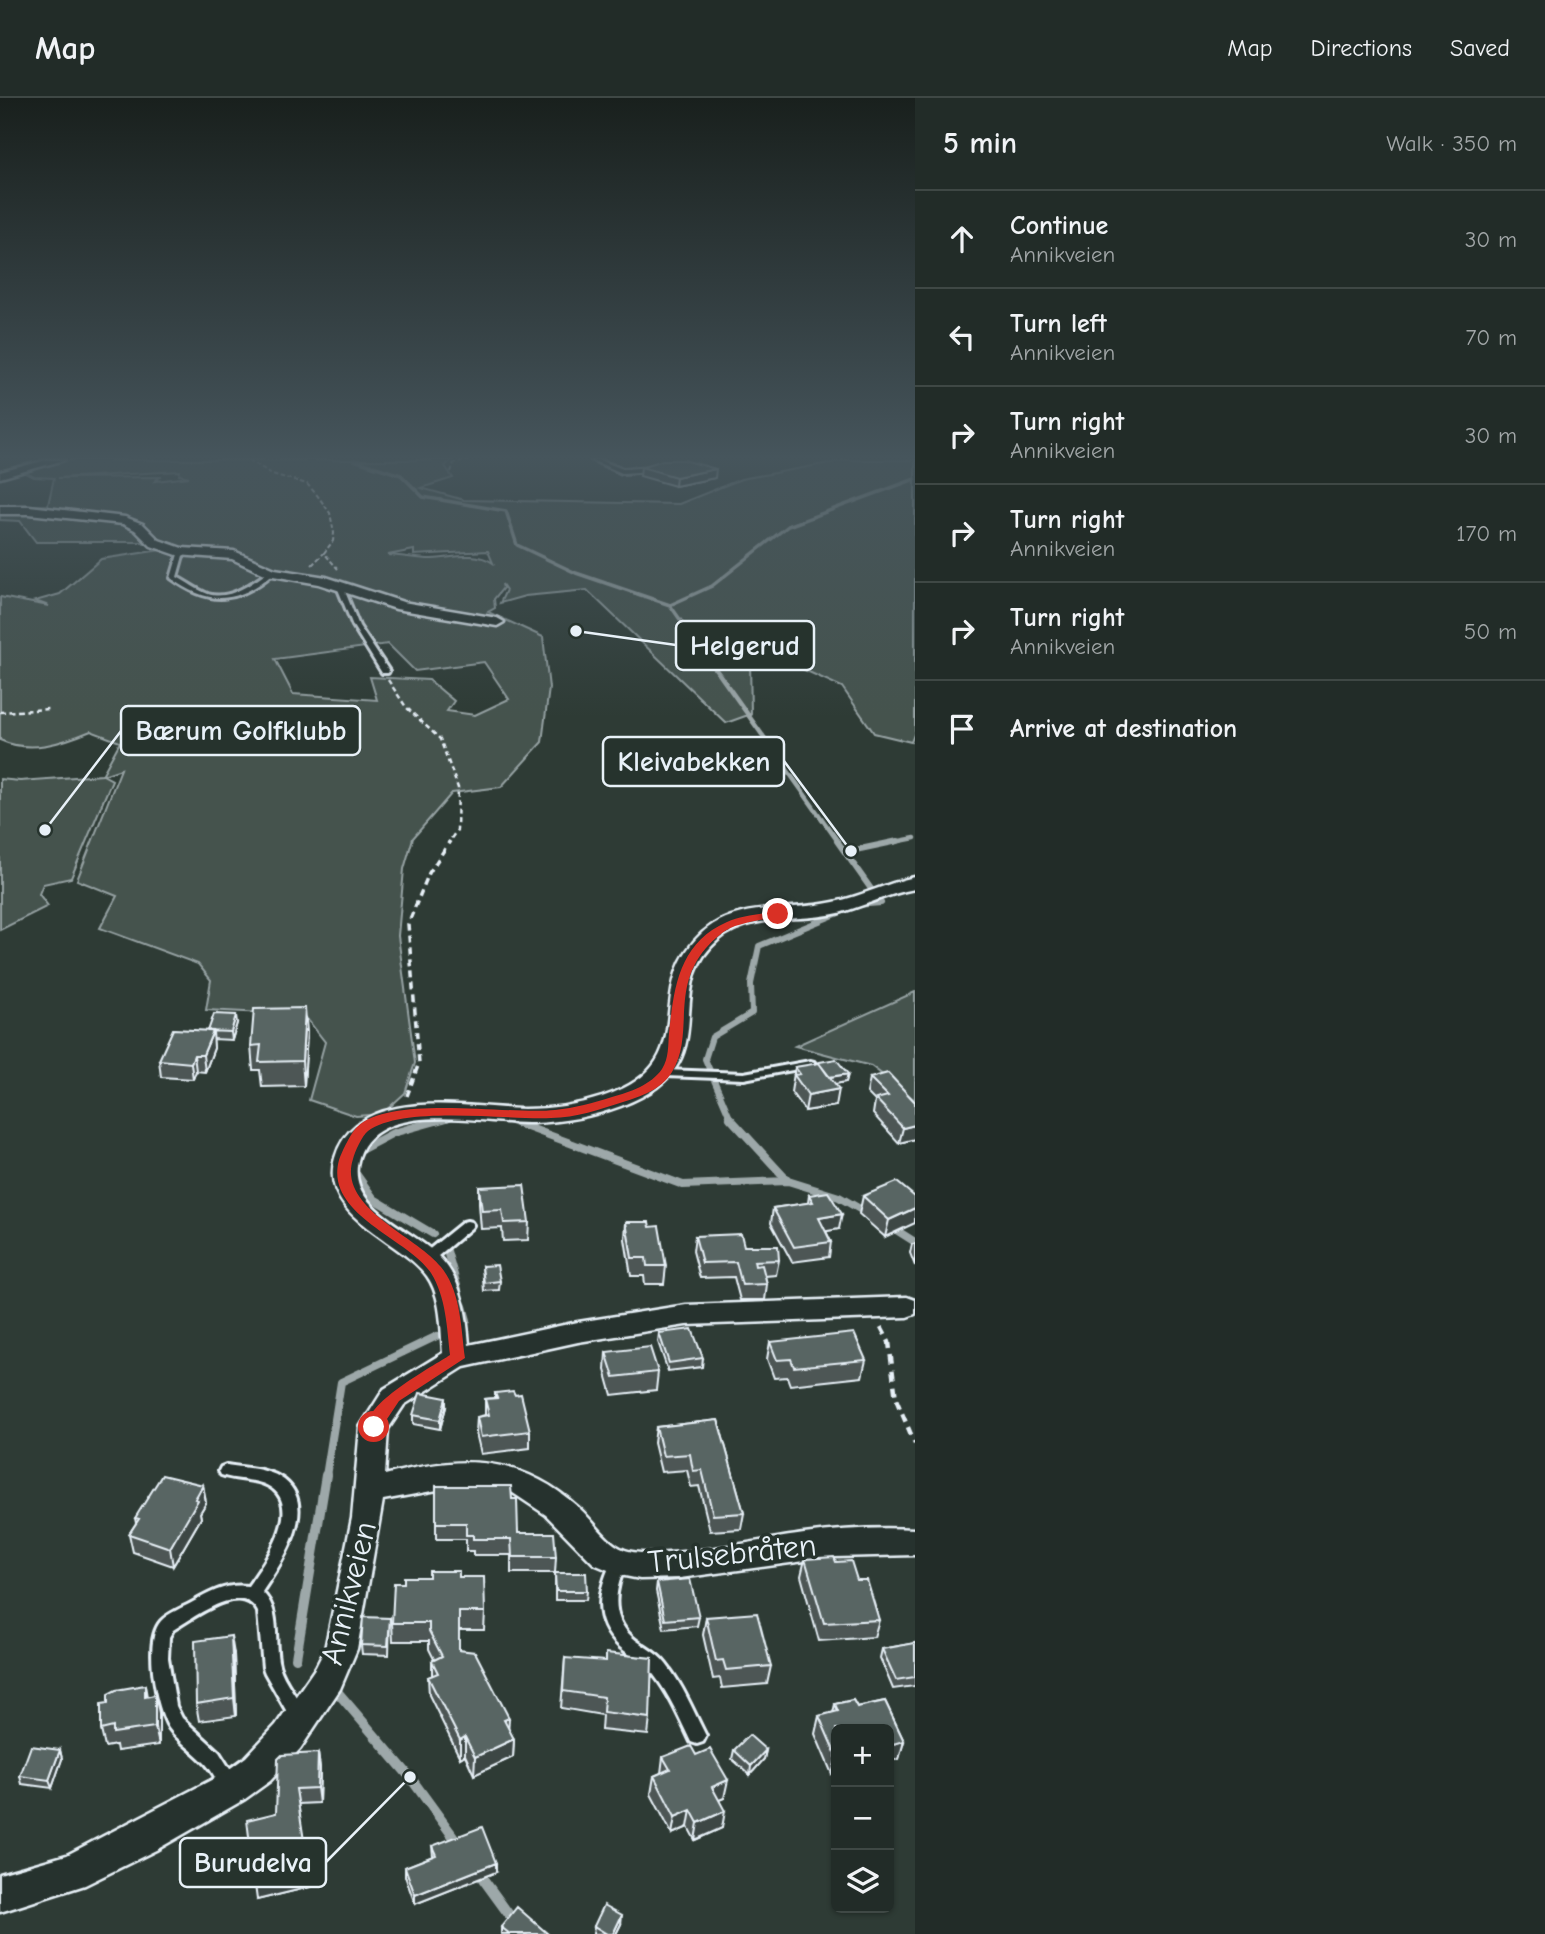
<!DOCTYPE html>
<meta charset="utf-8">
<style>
:root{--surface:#222c28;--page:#2a3430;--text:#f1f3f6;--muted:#a2a7a8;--line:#3f4845}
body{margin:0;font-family:"Comic Neue",sans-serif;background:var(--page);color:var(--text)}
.controls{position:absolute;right:21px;bottom:21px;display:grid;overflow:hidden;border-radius:10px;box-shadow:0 2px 5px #0004}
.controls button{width:63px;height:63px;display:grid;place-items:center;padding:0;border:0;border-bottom:2px solid var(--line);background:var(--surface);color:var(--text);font:35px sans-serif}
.stop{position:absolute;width:21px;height:21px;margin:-16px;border:5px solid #d93025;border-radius:50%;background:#fff}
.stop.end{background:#d93025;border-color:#fff;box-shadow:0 2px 7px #0008}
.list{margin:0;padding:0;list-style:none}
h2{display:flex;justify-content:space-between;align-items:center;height:91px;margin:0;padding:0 28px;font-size:30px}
h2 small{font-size:23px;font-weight:400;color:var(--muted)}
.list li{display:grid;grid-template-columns:46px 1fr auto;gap:21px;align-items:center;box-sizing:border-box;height:98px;padding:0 28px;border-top:2px solid var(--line)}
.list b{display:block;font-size:26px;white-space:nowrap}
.list p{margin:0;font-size:23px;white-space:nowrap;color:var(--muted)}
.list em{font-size:23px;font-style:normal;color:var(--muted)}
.icon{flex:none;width:38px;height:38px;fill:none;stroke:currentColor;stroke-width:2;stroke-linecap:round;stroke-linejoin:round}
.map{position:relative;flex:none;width:915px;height:1836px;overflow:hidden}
header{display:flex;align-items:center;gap:42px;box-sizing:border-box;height:98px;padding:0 35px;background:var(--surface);border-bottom:2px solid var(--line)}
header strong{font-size:33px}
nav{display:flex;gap:38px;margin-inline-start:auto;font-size:24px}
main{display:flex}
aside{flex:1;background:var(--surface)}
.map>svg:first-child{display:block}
.green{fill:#45524e;stroke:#96a2a3;stroke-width:2;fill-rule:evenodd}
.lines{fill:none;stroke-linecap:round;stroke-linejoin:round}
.stream-far4{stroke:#9da8a9;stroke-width:3.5}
.stream-far3{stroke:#9da8a9;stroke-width:4.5}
.stream-far2{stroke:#9da8a9;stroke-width:6}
.stream-far1{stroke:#9da8a9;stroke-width:8}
.stream{stroke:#9da8a9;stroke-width:10}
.lane-casing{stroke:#e8f1f8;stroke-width:6}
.street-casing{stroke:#e8f1f8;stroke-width:5}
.path-far3{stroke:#e8f1f8;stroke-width:2;stroke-dasharray:4.5 2.5;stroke-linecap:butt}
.path-far2{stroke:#e8f1f8;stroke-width:2.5;stroke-dasharray:5 3.5;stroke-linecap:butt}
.path-far1{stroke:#e8f1f8;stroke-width:3.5;stroke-dasharray:7 5;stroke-linecap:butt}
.path{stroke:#e8f1f8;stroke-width:4.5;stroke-dasharray:9 6;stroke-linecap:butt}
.lane{fill:#26332d;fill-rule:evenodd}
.street{fill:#26332d;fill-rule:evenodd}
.wall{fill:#4d5755;stroke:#e8f1f8;stroke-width:2}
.shaded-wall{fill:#3e4745;stroke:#e8f1f8;stroke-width:2}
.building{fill:#596563;stroke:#e8f1f8;stroke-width:2}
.route{fill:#d93025}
.labels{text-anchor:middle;stroke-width:7;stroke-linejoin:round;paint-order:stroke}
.near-street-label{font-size:32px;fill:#e8f1f8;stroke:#26332d}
.leader{fill:none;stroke:#e8f1f8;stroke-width:2.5}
.callout-dot{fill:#e8f1f8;stroke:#26332d;stroke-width:2.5}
.callout{fill:#26332d;stroke:#e8f1f8;stroke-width:2.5}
.callout-label{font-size:28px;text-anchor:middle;font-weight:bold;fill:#e8f1f8}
</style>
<header>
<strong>Map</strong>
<nav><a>Map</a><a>Directions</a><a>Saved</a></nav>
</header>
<main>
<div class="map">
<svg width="915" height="1836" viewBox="0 0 915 1836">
<rect width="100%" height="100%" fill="#2e3b35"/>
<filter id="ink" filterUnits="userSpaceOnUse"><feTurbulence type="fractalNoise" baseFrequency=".0143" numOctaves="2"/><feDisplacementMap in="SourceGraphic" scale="14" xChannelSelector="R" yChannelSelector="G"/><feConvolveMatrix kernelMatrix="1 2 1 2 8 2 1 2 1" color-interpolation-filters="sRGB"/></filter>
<g filter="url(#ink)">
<!-- green -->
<path class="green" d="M70 362H452L445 368 453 380 421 390 464 402 679 406 741 381 846 362H915V634L911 644 874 635 842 589 789 565 750 564 751 616 726 625 587 492 525 498 500 505 506 492 502 486 503 490 494 501 495 510 488 514 543 539 549 590 542 644 501 689 452 695 413 740 404 771 398 838 415 965 405 995 382 1016 356 1018 309 1002 325 944 304 917 206 912 211 882 198 866 100 830 117 798 77 782 121 671 103 677 112 682 71 780 43 786 39 796 48 808 0 832V681L20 683 102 677 120 644 91 633C62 645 30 656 0 642V499L49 508 35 503 60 496 101 461 161 452 142 444H36L20 423 0 422V408L48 407 54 380 34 379 24 374ZM180 373 179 377 189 379 155 383 160 379 58 380ZM414 452V457L488 453 493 465C474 452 450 461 428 461 415 460 401 458 388 457ZM388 546 415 573 484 564 509 601 475 617 447 613 454 603 429 582 370 579 377 602 293 596 275 561Z
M915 894V1002L871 968 795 948Z"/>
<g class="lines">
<!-- stream-far4 -->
<path class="stream-far4" d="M354 362 401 377 423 399 506 413 517 447 576 475 670 507 686 530
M670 507 712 488 788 428 915 381"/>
<!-- stream-far3 -->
<path class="stream-far3" d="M685 528 839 745
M890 745 915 740"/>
<!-- stream-far2 -->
<path class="stream-far2" d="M837 743 881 805 856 807
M846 754 898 743
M441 1022 452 1019
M731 1022 705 961 712 939 752 915 751 886 759 848 846 812"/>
<!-- stream-far1 -->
<path class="stream-far1" d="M730 1020 788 1083 839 1099 865 1114
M511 1023 683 1087 788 1083
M357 1054 393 1035 447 1020
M357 1077 374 1101 433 1136
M893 1130 915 1144
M445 1146 458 1191
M461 1229 467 1222 463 1208
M326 1378 341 1284 437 1238"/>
<!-- stream -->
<path class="stream" d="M296 1560 326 1377
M334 1590 410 1679 458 1745
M478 1774 523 1836"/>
<defs>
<path id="lane" d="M592 362H599L623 371 653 369 656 371 653 373 622 375Z
M179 453 184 454 177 479C187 484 197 492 208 496 230 503 252 485 270 473L275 474C238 506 211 509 171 480Z
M341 489 344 491 359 528 389 573 388 575H382L353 528 338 491Z
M810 963 814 964 815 966 814 968 744 981 665 978 659 975 665 972 744 975Z
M467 1123 471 1124 473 1127 471 1130 431 1164 426 1166 421 1164 420 1161 421 1158 463 1124Z
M226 1367C245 1370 268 1370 284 1382 320 1410 280 1467 262 1494 282 1512 273 1544 279 1567 283 1583 299 1600 305 1615L303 1621 297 1623 291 1621 265 1575 263 1570 258 1514C242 1482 193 1520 173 1532L169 1539 168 1560 176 1608 182 1620 219 1654 240 1687 237 1693 231 1696C218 1690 214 1673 204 1664 194 1653 178 1643 169 1630 156 1609 143 1543 161 1523 168 1515 184 1509 193 1504 211 1494 227 1485 248 1488 263 1467 302 1414 273 1391 259 1380 238 1383 221 1377L219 1373 221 1369Z
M619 1457 624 1459 627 1464C615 1489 609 1518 632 1539 643 1549 656 1553 666 1566 682 1586 692 1610 703 1632L706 1638 703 1644 697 1646 691 1644C680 1621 670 1597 654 1577 645 1564 632 1560 620 1549 591 1522 598 1491 614 1459Z"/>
<path id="street" d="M47 362H64L0 380V374Z
M0 408H29L125 419 143 426 159 442 182 450 234 453 275 471 326 479 403 504 497 520 504 524 497 528 396 511 319 486 267 477 232 461 177 457 151 448 135 432 123 426 29 416H0Z
M915 779V791C889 795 865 808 839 815 799 825 751 814 718 842 657 894 732 966 621 1008 594 1018 563 1024 533 1025 487 1027 378 999 359 1059 342 1113 422 1132 446 1167 463 1190 467 1219 469 1247L578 1224 686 1207 907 1199 915 1202V1216L907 1219 686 1227 578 1244 464 1269 404 1307 388 1331 385 1377C459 1357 519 1356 578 1409 593 1422 606 1445 625 1452 659 1464 764 1441 804 1436 841 1431 878 1429 915 1431V1457L834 1459 680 1480 640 1481 620 1477 594 1466 546 1417 510 1393 459 1388 383 1402 357 1551 340 1591 300 1651 270 1683 245 1701 156 1752 85 1787 0 1814V1776L67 1757 221 1677 246 1659 276 1627 316 1569 325 1551 352 1420 360 1329 384 1291 443 1255C441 1231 442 1199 427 1178 400 1141 318 1119 335 1060 356 986 467 1010 524 1011 550 1011 578 1007 602 999 708 964 638 895 702 835 737 803 791 814 834 804 862 798 887 785 915 779Z"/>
</defs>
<!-- lane casing -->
<use href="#lane" class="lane-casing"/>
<!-- street casing -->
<use href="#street" class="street-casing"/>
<!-- path-far3 -->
<path class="path-far3" d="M249 362 272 376 307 386 317 397 330 415 334 435 333 443 324 455 338 471
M451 374 454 365 472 362
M312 467 324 455"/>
<!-- path-far2 -->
<path class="path-far2" d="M388 582 406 609 440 641 458 690 457 732 448 745
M0 614 49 611"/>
<!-- path-far1 -->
<path class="path-far1" d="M407 998 419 965 408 826 429 775 450 743"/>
<!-- path -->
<path class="path" d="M881 1229 889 1244 896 1301 915 1346"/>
<!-- lane -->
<use href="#lane" class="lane"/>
<!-- street -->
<use href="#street" class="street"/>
</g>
<!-- wall -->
<path class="wall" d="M641 369 715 380 675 388 640 378Z
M237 925 232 942 213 941 214 950 205 974 196 973 193 981 161 979 159 962 208 933Z
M307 934 304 988 262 989 260 972H253L251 948Z
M795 969 848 976 846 984 835 986 836 1008 805 1013 791 994Z
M870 980 915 1004V1041L899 1045 873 1016 875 1003 867 995Z
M479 1089 529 1124 528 1142 503 1143 502 1130 481 1131 479 1106Z
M809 1097 839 1131 826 1133 831 1144 829 1159 792 1164 771 1125 773 1110 808 1105Z
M863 1098 915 1099 885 1139 859 1116Z
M626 1124 650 1129 666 1168 664 1186H645L644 1178H631L625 1141Z
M695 1138 779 1162 776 1177 765 1178 767 1186 765 1202H740L734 1179 700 1180 693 1153Z
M912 1146H915V1168L910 1155Z
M482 1168 500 1183 499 1192 484 1193Z
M659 1235 703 1260 702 1269 668 1273 658 1244Z
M770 1244 866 1262 862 1279 790 1287 787 1279 774 1280 767 1261Z
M606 1254 658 1274 656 1292 612 1297 605 1272Z
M495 1295 515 1297 530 1333V1350L481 1356 476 1335 477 1319 485 1317V1301L495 1300Z
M446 1309 440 1331 413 1326V1317Z
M718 1322 744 1415 741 1431 710 1433 699 1388 691 1389 687 1372 661 1374 654 1345 656 1329Z
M203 1387 206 1405 200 1415 201 1420 173 1468 133 1454 129 1436 136 1425 135 1420Z
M436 1388 512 1401 518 1435 556 1459 555 1475H511V1457H473V1453H466V1441H436Z
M805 1461 836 1464 857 1482 879 1522 874 1539 819 1543 801 1478Z
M555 1475 587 1493 586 1502H555Z
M429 1479H459L485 1514 484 1532H459V1552L514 1641 513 1659 474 1677 465 1657 460 1660 429 1597 428 1579 432 1578V1563L434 1561 429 1551V1543H393L392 1525 404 1485Z
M657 1484 699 1519 697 1528 664 1531 656 1493Z
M706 1519 771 1568 767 1586 722 1590 720 1580 713 1581 703 1537Z
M390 1520 389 1557 362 1556 361 1547Z
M915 1545V1588L893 1591 880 1560 882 1551Z
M234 1556 236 1618 199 1623 196 1606Z
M565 1560 650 1620 648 1637 601 1632 602 1617 561 1610Z
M145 1587 147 1599 155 1597 159 1615V1647L117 1653 116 1647 105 1649 101 1632 108 1605Z
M853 1602 857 1609 885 1603 904 1643 899 1661 889 1663V1631H836V1675L832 1676 815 1636 819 1618 833 1615 835 1606Z
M60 1652 62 1661 52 1690 22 1686 20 1678Z
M734 1652H766L764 1661 750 1677 732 1661Z
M318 1655 320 1670 319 1705 298 1706 310 1789 257 1802 276 1715Z
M696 1657 724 1700 719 1702 722 1730 695 1742 688 1729 672 1736 651 1696 654 1678 661 1675 663 1659Z
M432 1748 496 1774 415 1806 405 1778V1769L433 1758Z
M621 1826 616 1836H593L594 1828Z
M501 1829 548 1836H501Z"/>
<!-- shaded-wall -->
<path class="shaded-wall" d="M716 371 715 380 675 388 676 379Z
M305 910 307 934 304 988 302 963Z
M236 917 237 925 232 942 231 934Z
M213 933 214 950 205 974 203 957Z
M194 957 196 973 193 981 191 965Z
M848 976 846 984 824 988 825 980Z
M839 991 836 1008 805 1013 808 997Z
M915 1027V1041L899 1045 903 1030Z
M915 1110V1125L885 1139 889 1122Z
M842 1116 839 1131 816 1135 819 1120Z
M446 1300V1309L440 1331V1322Z
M203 1387 206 1405 200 1415 201 1420 173 1468 170 1450Z
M231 1538 234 1556 236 1618 234 1600Z
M155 1597 159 1615V1647L155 1629Z
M509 1620 508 1637 504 1622Z
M465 1639V1657L460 1660V1642Z
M514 1641 513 1659 474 1677 475 1659Z
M904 1643 899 1661 889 1663V1647Z
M60 1652 62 1661 52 1690 49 1682Z
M766 1652 764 1661 750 1677 751 1668Z
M318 1655 320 1670 319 1705 317 1690Z
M836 1662V1675L832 1676Z
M728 1682 724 1700 709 1706 712 1689Z
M691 1712 688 1729 672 1736 675 1719Z
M725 1713 722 1730 695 1742 698 1725Z
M496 1765V1774L415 1806V1797Z
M309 1775 310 1789 257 1802 255 1787Z
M622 1817 621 1826 616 1836H613Z"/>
<!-- building -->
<path class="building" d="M663 362H684L716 371 676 379 641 369Z
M305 910 302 963 259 964 261 947 251 948 254 911Z
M214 916 236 917 231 934 208 933Z
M173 931 213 933 203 957H194L191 965 159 962Z
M836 961 848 976 829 979 819 965H814Z
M819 965 839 991 808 997 794 977 800 976 795 969Z
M888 975 915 1004V1027L903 1030 876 1001 888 998 870 980Z
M897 1084 915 1099V1110L889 1122 863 1098Z
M524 1087 529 1124 504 1125 502 1112 482 1113 479 1089Z
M828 1094 842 1116 819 1120 831 1144 794 1149 773 1110 813 1104 809 1097Z
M626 1124H649L650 1129 659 1128 666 1168H647L646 1160H632Z
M741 1136 744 1148H778L779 1162 754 1163 755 1168 762 1167 767 1186 742 1187 736 1164 702 1165 695 1138Z
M497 1167 500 1183 484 1185 482 1168Z
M692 1231 703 1260 669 1265 659 1235Z
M854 1235 866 1262 794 1269 791 1261 777 1262 770 1244Z
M650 1249 658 1274 614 1279 606 1254Z
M513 1293 515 1297 521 1296 530 1333 481 1339 477 1319 489 1317 485 1301 497 1300 495 1295Z
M420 1295 446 1300 440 1322 413 1317Z
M718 1322 744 1415 713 1417 702 1372 693 1373 690 1356 663 1358 656 1329Z
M162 1377 203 1387 195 1401 198 1402 170 1450 129 1436 139 1421 135 1420Z
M436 1388H511L512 1401H517L518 1435H554L556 1459H512L511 1441H473V1437H466V1425H436Z
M834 1459 836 1464 851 1463 857 1482H867L879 1522 824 1525 805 1461Z
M429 1473H459V1479H484L485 1514H459V1552L475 1554 509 1620 504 1622 514 1641 475 1659 465 1639 460 1642 428 1579 438 1575 432 1563 442 1558 429 1533V1525H392L394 1485H404V1479H429Z
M555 1475H586L587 1493H556Z
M690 1481 699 1519 665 1522 657 1484Z
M757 1515 771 1568 726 1572 723 1562 716 1563 706 1519Z
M363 1519 390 1520 388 1548 361 1547Z
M231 1538 234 1600 196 1606 195 1543Z
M915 1545V1579L896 1582 882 1551Z
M606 1555 652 1560 650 1620 603 1614 604 1599 563 1593 565 1560 606 1563Z
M145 1587V1599L155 1597V1629L113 1635V1629L101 1632V1606L108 1605V1596L116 1592Z
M853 1602 857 1609 885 1603 904 1643 889 1647V1631H836V1657L819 1618 838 1613 835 1606Z
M749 1637 766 1652 751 1668 734 1652Z
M31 1648 60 1652 49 1682 20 1678Z
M691 1648 696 1657 710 1651 728 1682 712 1689 725 1713 698 1725 691 1712 675 1719 654 1678 670 1671 663 1659Z
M318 1655 317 1690 296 1691 309 1775 255 1787 247 1722 276 1715 278 1661 282 1657Z
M482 1729 496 1765 415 1797 405 1769 436 1757 432 1748Z
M604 1807 622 1817 613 1836H607L594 1828Z
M517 1809 548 1836H510L501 1829Z"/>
</g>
<!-- sky -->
<linearGradient id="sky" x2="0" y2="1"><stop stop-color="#19201d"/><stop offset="0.58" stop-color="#46555c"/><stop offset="1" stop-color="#46555c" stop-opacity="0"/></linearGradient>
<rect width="915" height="619" fill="url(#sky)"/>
<!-- route -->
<path class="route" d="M778 813 784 816 782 818C767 821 750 823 735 828 724 832 714 841 706 850 670 892 695 936 672 974 662 991 640 999 623 1004 600 1011 576 1020 551 1020 506 1022 403 1007 368 1033 362 1038 355 1053 353 1061 337 1110 417 1138 441 1169 461 1193 461 1231 465 1260L399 1303 379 1333H368C358 1308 432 1269 450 1257 447 1230 446 1199 431 1175 408 1140 324 1117 339 1062 342 1053 351 1035 357 1029 391 996 508 1017 555 1012 575 1010 593 1005 612 999 630 994 651 987 662 971 669 960 668 947 669 935 674 889 679 845 727 824 742 817 762 816 778 813Z"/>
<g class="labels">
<!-- near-street labels -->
<g class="near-street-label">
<text transform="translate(732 1455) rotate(-6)" y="11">Trulsebråten</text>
<text transform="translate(348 1495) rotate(-76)" y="11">Annikveien</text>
</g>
</g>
<!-- callouts -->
<path class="leader" d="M576 533L676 547M45 732L121 633M851 753L784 663M410 1679L326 1764"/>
<g class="callout-dot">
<circle cx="576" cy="533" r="7"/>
<circle cx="45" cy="732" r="7"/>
<circle cx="851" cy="753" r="7"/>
<circle cx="410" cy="1679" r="7"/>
</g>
<g class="callout">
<rect x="676" y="523" width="138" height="49" rx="7"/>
<rect x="121" y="608" width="239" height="49" rx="7"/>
<rect x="603" y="639" width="181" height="49" rx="7"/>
<rect x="180" y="1740" width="146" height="49" rx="7"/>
</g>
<g class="callout-label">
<text x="745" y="557">Helgerud</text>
<text x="241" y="642">Bærum Golfklubb</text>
<text x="694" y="673">Kleivabekken</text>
<text x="253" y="1774">Burudelva</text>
</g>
</svg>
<div class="controls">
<button>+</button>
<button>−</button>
<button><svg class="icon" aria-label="layers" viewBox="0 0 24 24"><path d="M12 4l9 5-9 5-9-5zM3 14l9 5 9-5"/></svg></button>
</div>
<div class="stop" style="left:374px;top:1329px"></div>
<div class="stop end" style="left:778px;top:816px"></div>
</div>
<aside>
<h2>5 min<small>Walk · 350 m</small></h2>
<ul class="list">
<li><svg class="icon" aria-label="ahead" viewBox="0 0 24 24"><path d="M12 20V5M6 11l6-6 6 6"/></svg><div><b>Continue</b><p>Annikveien</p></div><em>30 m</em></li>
<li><svg class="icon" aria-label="left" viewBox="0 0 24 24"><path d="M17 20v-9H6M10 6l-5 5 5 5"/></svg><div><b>Turn left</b><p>Annikveien</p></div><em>70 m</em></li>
<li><svg class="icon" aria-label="right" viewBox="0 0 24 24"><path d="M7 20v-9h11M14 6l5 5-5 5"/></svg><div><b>Turn right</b><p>Annikveien</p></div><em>30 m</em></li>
<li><svg class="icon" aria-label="right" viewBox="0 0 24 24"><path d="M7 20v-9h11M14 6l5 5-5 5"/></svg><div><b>Turn right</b><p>Annikveien</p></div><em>170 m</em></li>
<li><svg class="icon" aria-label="right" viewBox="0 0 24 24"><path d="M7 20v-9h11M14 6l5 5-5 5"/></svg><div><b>Turn right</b><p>Annikveien</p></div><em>50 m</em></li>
<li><svg class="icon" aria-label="arrive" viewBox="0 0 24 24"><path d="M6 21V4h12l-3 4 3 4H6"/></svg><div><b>Arrive at destination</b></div></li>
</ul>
</aside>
</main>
